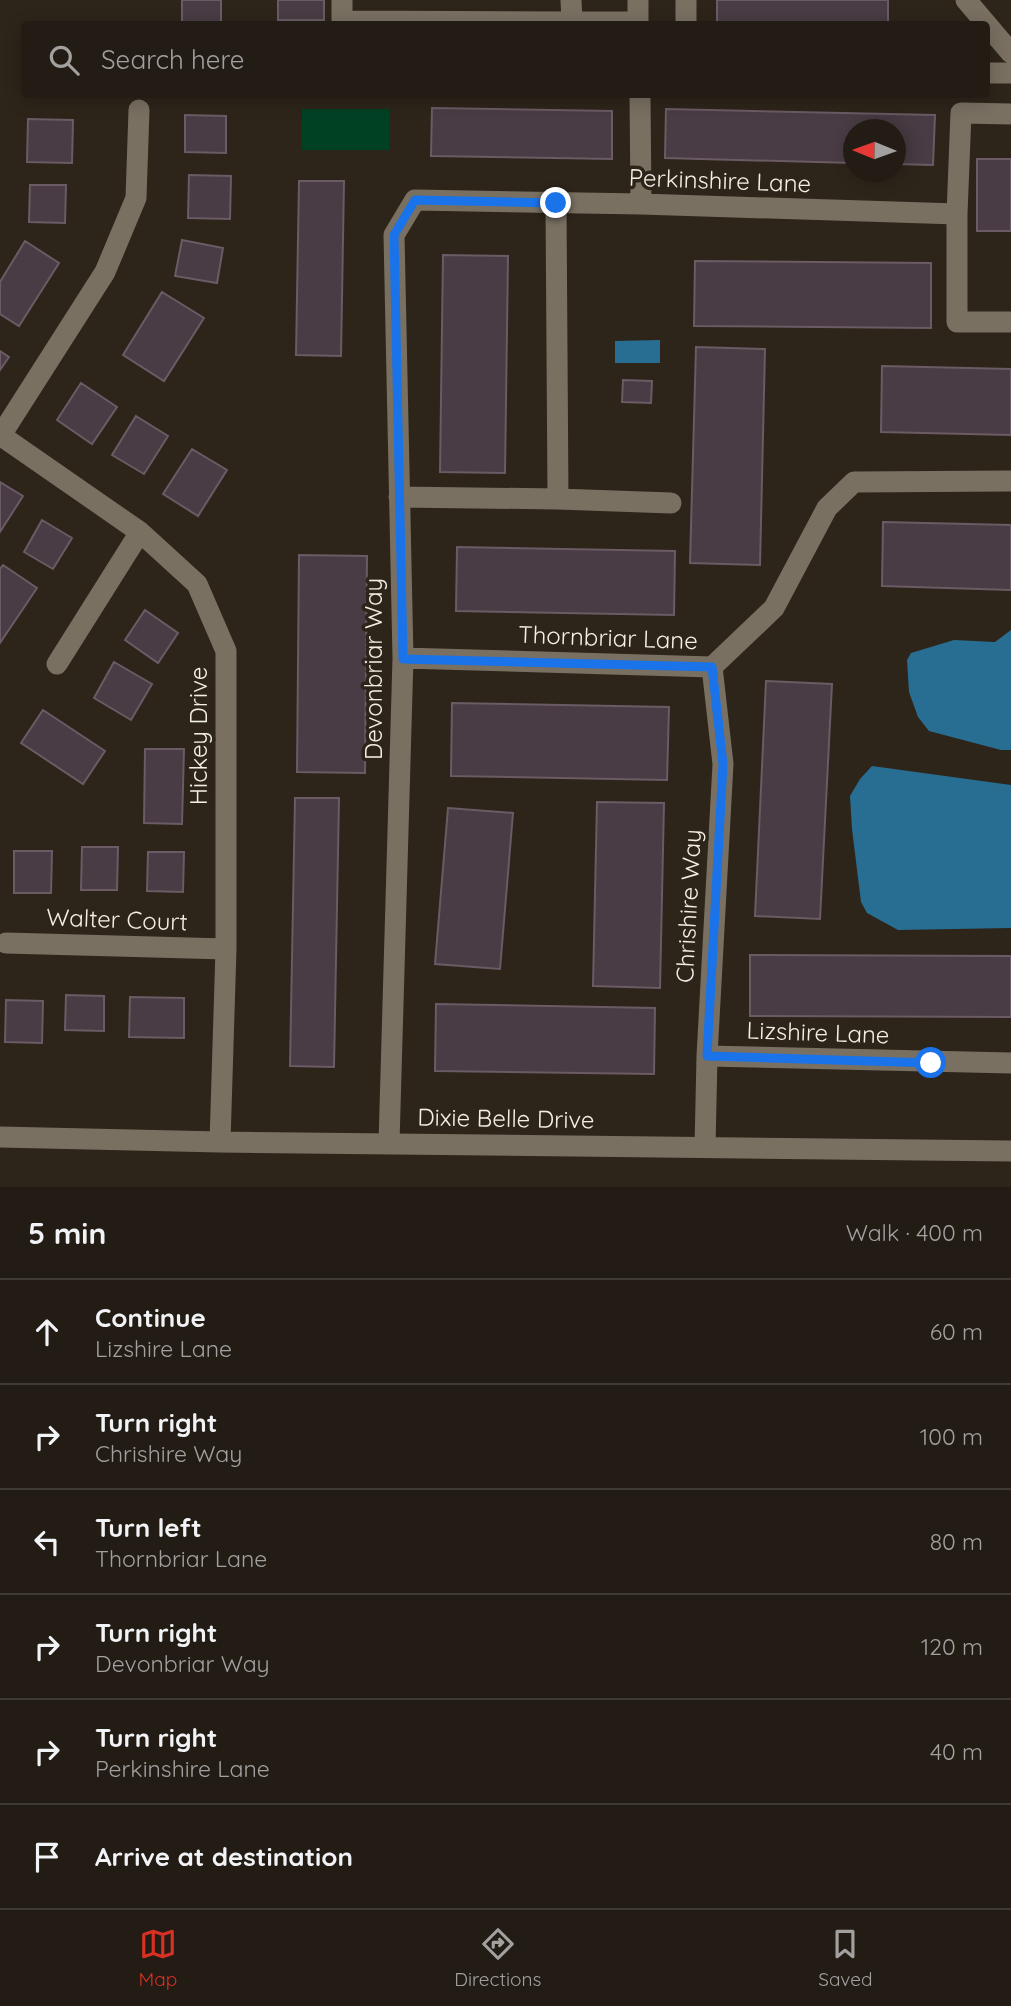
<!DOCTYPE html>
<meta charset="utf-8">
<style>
:root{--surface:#221c14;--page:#2a251d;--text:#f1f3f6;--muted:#a2a1a0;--line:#3f3a34;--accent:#d93025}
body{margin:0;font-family:Quicksand,sans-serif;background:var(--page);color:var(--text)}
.compass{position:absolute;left:843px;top:119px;width:63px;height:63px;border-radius:50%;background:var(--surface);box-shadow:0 4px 18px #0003;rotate:271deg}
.stop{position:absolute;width:21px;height:21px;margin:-16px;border:5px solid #1a73e8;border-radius:50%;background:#fff}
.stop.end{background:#1a73e8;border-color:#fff;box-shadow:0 2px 7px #0008}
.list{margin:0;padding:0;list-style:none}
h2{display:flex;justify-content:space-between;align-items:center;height:91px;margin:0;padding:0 28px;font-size:30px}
h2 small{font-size:23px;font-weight:400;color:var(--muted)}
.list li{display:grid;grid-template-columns:46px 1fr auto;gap:21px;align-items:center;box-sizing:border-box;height:105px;padding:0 28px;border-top:2px solid var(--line)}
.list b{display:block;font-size:26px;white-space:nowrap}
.list p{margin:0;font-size:23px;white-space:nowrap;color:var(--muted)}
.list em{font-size:23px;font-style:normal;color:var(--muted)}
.icon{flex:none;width:38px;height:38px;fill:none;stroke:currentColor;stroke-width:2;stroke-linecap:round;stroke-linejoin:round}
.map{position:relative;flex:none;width:1011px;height:1187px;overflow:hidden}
.search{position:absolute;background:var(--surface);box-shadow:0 4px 18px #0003;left:21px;right:21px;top:21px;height:77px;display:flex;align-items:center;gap:18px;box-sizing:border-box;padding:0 24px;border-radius:7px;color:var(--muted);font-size:26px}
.sheet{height:721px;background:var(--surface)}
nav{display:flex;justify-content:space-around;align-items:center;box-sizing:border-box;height:98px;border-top:2px solid var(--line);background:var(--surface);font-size:19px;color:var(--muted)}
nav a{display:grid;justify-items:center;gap:4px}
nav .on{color:var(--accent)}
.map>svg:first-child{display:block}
.green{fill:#004124}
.water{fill:#286e92}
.building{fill:#493c44;stroke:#6a5b65;stroke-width:2}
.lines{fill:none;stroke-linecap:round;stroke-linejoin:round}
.minor{stroke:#797062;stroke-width:21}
.route{stroke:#1a73e8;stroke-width:9}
.labels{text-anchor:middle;stroke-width:7;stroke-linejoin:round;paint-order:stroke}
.street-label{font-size:24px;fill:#f3eee6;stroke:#2d251a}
</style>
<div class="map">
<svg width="1011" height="1187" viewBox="0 0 1011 1187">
<rect width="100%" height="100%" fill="#2d251a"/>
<!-- green -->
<path class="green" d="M302 109H390L389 150H302Z"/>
<!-- water -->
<path class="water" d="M660 340V363H615V341Z
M1011 630V750H1001L929 731 918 717 909 692 907 660 911 653 954 640 995 642Z
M872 766 1011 785V928L898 930 867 913 861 902 852 829 850 796 860 779Z"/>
<!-- building -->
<path class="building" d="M182 0H221V24H182Z
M278 0H324V20H278Z
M717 0H888V24H717Z
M432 108 612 111V159L431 156Z
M666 109 935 115 933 165 895 164V130H853V163L665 158Z
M185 115 226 116V153L185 152Z
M28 119 73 120 72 163 27 162Z
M977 159H1011V231H977Z
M189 175 231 176 230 219 188 218Z
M299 181H344L341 356 296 355Z
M30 185H66L65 223 29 222Z
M182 240 223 248 217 283 175 276Z
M25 241 59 263 19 326 0 314V282Z
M443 255 508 256 505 473 440 472Z
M695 261 931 263V328L694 326Z
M162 292 204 318 164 381 123 355Z
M696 347 765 349 760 565 690 563Z
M0 351 9 357 0 370Z
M882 366 1011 369V435L881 432Z
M623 380 652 381 651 403 622 402Z
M81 383 117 407 92 444 57 420Z
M136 416 168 436 144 474 112 455Z
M192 449 227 470 198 516 163 494Z
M0 482 23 496 0 532Z
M42 520 72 538 53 569 24 552Z
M883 522 1011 525V590L882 586Z
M457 547 675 551 674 615 456 611Z
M299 555 367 556 365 773 297 772Z
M3 565 37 588 0 643V569Z
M145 610 178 633 158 663 125 640Z
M114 662 152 684 131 720 94 698Z
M766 681 832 684 820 919 755 916Z
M452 703 669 707 667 780 451 776Z
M43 710 105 751 83 784 21 743Z
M145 749H184L182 824 144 823Z
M295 798H339L334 1067 290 1066Z
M597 802 664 803 660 988 593 986Z
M448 808 513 813 500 969 435 964Z
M82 847H118L117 890H81Z
M14 851H52L51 893H14Z
M148 852H184L183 892 147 891Z
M750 955 1011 956V1017L750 1016Z
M66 995 104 996V1031L65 1030Z
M130 997 184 998V1038L129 1037Z
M6 1000 43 1001 42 1043 5 1042Z
M436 1004 655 1008 654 1074 435 1071Z"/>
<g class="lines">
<!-- minor -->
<path class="minor" d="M342 0V21L572 22
M571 0 572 22H638
M638 0V24
M686 0V24
M966 0 1011 53
M986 73H1011
M640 94 641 204
M556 203 558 499
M957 214V322H1011
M0 435 140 532 197 584 226 651V949L220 1142
M1 435 105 272 136 198 139 110
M399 497 558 499 671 503
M403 658 712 667 774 608 827 508 854 482 1011 481
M57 664 140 532
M6 943 226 949
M707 1056 1011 1063
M0 1137 220 1142 1011 1151
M389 1143 403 658 394 235 415 200 641 204 957 214 961 113 1011 114
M705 1148 707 1056 723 764 712 667"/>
</g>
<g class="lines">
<!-- route -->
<path class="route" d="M556 203 415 200 394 235 403 659 712 667 723 764 707 1056 931 1063"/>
</g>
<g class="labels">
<!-- street labels -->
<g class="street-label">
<text transform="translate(720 181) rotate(2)" y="8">Perkinshire Lane</text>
<text transform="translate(608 638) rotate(2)" y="8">Thornbriar Lane</text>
<text transform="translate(374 669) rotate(-90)" y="8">Devonbriar Way</text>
<text transform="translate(199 736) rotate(-90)" y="8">Hickey Drive</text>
<text transform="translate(689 906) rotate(-87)" y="8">Chrishire Way</text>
<text transform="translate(117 920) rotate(2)" y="8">Walter Court</text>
<text transform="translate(818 1033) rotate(2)" y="8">Lizshire Lane</text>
<text transform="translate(506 1119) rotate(1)" y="8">Dixie Belle Drive</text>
</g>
</g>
</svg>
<svg class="compass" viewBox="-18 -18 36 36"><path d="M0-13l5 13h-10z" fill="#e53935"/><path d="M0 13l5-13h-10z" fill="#a2a1a0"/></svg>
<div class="stop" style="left:931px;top:1063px"></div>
<div class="stop end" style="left:556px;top:203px"></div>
<div class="search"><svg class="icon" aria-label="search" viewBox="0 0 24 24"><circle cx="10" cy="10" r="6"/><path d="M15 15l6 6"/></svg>Search here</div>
</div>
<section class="sheet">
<h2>5 min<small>Walk · 400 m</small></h2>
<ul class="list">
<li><svg class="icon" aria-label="ahead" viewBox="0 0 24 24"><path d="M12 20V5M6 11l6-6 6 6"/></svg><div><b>Continue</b><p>Lizshire Lane</p></div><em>60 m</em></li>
<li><svg class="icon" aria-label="right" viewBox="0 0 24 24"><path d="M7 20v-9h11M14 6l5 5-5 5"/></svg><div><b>Turn right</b><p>Chrishire Way</p></div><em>100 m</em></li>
<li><svg class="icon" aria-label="left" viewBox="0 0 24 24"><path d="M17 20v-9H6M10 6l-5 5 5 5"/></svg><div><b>Turn left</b><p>Thornbriar Lane</p></div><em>80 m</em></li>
<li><svg class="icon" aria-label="right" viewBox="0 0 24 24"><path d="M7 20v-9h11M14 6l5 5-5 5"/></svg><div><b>Turn right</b><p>Devonbriar Way</p></div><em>120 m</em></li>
<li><svg class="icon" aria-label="right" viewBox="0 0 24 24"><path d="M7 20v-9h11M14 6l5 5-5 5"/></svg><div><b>Turn right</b><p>Perkinshire Lane</p></div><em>40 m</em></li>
<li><svg class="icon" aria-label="arrive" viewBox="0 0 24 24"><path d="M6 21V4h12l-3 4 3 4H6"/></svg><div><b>Arrive at destination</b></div></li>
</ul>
</section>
<nav>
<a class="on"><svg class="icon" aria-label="map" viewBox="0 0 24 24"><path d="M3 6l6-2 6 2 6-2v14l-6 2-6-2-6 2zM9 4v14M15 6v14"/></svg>Map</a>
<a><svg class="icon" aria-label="directions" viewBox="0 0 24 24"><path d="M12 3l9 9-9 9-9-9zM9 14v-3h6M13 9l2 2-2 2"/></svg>Directions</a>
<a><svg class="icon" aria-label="saved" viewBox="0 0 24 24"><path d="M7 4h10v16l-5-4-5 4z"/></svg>Saved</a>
</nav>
